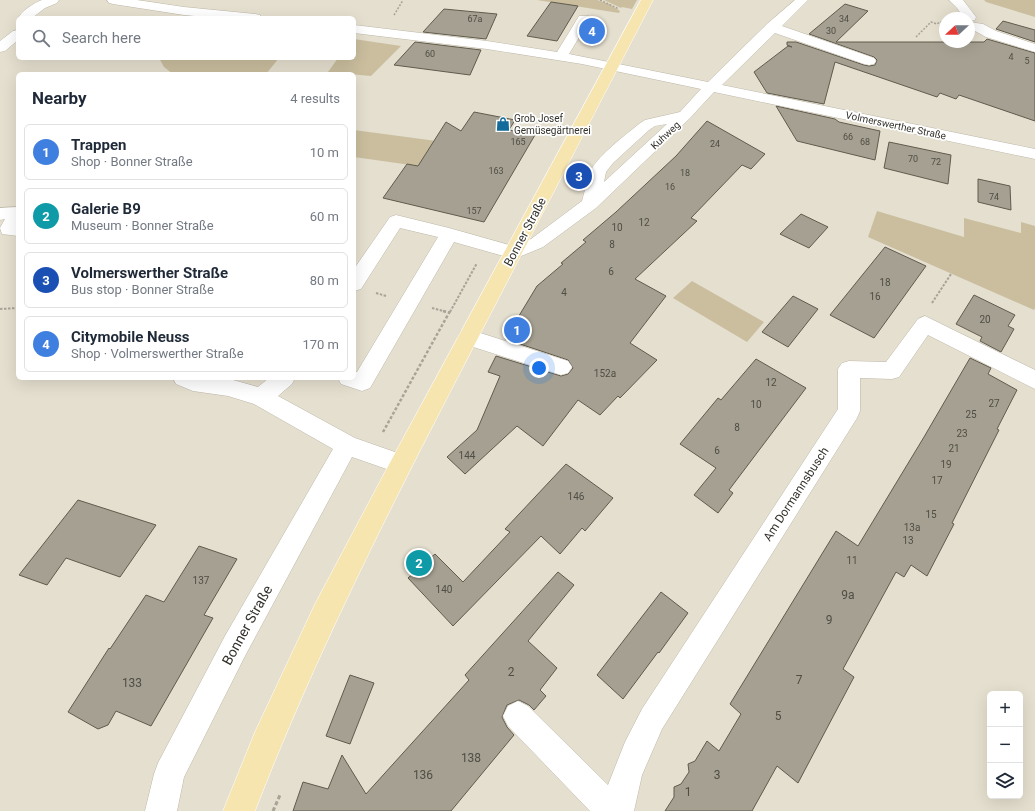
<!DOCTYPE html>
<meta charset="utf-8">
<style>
:root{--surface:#fff;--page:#f6f6f7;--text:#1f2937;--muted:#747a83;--line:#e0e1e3;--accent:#136b9b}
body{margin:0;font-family:Roboto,sans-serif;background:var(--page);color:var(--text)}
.controls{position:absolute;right:12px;bottom:12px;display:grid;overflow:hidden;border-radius:6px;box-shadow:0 4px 16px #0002}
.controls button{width:36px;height:36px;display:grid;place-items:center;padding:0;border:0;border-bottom:1px solid var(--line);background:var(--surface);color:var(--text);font:20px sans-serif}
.compass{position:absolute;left:939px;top:12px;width:36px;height:36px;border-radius:50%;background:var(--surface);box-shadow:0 4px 16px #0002;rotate:248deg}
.you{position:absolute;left:539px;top:368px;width:14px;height:14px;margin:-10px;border:3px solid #fff;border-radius:50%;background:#1a73e8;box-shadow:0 0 0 6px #1a73e833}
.badge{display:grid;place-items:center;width:26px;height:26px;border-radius:50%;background:var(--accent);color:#fff;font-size:13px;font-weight:700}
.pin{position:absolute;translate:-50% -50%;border:2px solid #fff;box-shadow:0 1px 4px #0006}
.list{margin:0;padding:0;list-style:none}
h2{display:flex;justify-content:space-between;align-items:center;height:52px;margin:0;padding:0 16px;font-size:17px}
h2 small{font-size:13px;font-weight:400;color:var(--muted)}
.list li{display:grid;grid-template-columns:26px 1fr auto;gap:12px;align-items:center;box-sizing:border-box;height:56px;margin:0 8px 8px;padding:0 8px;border:1px solid var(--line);border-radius:6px}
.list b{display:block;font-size:15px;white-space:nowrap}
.list p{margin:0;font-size:13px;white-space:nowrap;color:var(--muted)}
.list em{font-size:13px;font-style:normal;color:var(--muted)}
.icon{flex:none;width:22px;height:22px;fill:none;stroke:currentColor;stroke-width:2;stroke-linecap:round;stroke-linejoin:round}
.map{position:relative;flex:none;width:1035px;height:811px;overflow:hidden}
.search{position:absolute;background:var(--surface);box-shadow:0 4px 16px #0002;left:16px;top:16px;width:340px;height:44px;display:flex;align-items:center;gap:10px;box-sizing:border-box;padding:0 14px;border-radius:6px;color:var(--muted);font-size:15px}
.panel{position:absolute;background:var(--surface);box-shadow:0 4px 16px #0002;left:16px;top:72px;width:340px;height:308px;border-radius:6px}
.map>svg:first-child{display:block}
.green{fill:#cabe9e}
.building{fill:#a5a091;stroke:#605b4d}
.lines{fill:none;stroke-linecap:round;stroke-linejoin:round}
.minor-casing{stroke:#beb8a9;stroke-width:1}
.major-casing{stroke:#fff;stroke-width:1}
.path-far3{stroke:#a7a396;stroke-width:1.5;stroke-dasharray:2 1.5;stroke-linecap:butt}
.path-far2{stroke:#a7a396;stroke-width:2;stroke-dasharray:2.5 1.5;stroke-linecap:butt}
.path-far1{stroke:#a7a396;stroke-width:2.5;stroke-dasharray:3 2;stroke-linecap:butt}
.path{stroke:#a7a396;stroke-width:3;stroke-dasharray:4 2.5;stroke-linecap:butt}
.minor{fill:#fff;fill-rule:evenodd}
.major{fill:#f7e5b0;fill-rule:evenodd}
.labels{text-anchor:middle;stroke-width:3.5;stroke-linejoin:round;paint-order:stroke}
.far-number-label{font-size:9px;fill:#504d44}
.far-poi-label{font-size:10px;fill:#33312b;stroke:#fff;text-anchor:start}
.far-street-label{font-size:10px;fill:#33312b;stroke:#fff}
.number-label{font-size:10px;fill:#504d44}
.street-label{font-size:12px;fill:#33312b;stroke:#fff}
.near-number-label{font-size:12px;fill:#504d44}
.near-street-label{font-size:14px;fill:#33312b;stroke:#fff}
</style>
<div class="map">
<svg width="1035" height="811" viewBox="0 0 1035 811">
<rect width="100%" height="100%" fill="#e5dfcf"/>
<!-- green -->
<path class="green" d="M537 0H597L609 4 620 11 619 13Z
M604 0H637L632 9 622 7 621 8Z
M984 0H1035V17L986 2Z
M354 39 401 46 371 76 328 72 338 58H354Z
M159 58H279L266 74H173L164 67Z
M354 130 444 142 432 168 354 157Z
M877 211 964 237V218L1021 233V222L1035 226V308L1034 310 868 237Z
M692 281 764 322 747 342 673 298Z"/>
<!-- building -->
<path class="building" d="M551 2 578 6 557 41 527 36Z
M845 4 868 11 836 42H984L987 39 1035 53V121L959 95 956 99 940 93 937 97 835 62 824 104 767 93 754 72 788 46 792 47 787 45V42H796L864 65 869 66 875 65 877 60 874 57 809 34Z
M444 9 497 14 486 39 423 32Z
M1003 21 1035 30V42L996 29Z
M415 42 481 50 470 75 394 65Z
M776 106 835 119 839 122 880 131 875 160 797 141Z
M474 112 515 120 509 130 535 135 484 222 383 198 407 164 418 166 446 122 461 131Z
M707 121 765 154 751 169 742 165 691 218 697 221 635 279 666 296 630 343 657 360 620 398 618 396 600 415 578 400 543 446 517 426 465 474 447 457 477 430 500 376 488 372 496 356 561 376 568 374 573 368 568 360 505 339 537 286 563 264 561 263 586 242 583 240 616 212 676 156Z
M889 142 951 155 948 184 884 168Z
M978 179 1010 186 1011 210 978 202Z
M801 214 828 227 809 248 780 234Z
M885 247 926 266 874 338 830 315Z
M974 295 1015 315 1008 326 1014 329 1001 352 980 341 982 337 956 324Z
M793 296 818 309 788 347 762 332Z
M970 358 991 368 988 374 1017 390 997 429 999 430 952 523 954 524 927 576 911 565 904 577 896 572 843 669 854 677 798 783 777 766 752 811H665L674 797V787L681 784 689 772 688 764 695 761 707 741 719 751 741 714 730 704 836 531 858 546 924 437Z
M756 359 806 388 729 490 733 493 718 513 694 495 716 468 680 444 718 398 721 400Z
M566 464 613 498 585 531 582 528 560 554 541 536 453 626 408 578 435 554 463 582 510 532 505 529Z
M78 500 156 525 120 577 66 558 47 585 19 575Z
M199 546 237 559 204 615 213 618 151 726 116 711 108 725 98 729 68 712 109 648 110 649 146 595 164 602Z
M558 572 574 585 528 641 557 668 540 690 546 696 534 710 529 705 519 700 507 705 502 717 507 727 514 735 451 811H293L303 782 328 789 342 755 366 794 469 680 465 675Z
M661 592 688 613 659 653 658 652 623 699 597 675Z
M350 675 374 683 350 744 326 736Z"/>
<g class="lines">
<defs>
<path id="minor" d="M42 0H59L57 3 45 8 32 18 18 19C21 11 34 3 42 0Z
M107 0H137L184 7 255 14 260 15 261 18H216L184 15 113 4 109 3Z
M795 0H808L782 26 874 58 876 61 874 64 869 65 864 64 775 33 722 85 1035 149V159L714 92 690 118 596 208 543 247 514 259 454 242 370 388 362 391 341 384 338 378H354V371L357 372 438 237 400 228 361 289 354 291V269L390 217 396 215 449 228 513 246 531 239 582 201 590 171C602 152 622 138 639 124L645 120 680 112 701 89 582 64 487 49 354 33V25L487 41 557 52 579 16H589L590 19 569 54 708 82 767 24ZM667 124 604 182 606 172 613 163 649 130 655 126Z
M949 0H963L976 17 975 20 970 21 969 18H964L957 8Z
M969 22 983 24 996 31 1035 44V52L986 37 975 31 969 30Z
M18 30V40L5 51 0 52V41L13 31Z
M18 207V236L2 234 0 228 5 219 0 220V208Z
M925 316 1035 370V389L928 335 899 377 892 379 860 378V411L857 418 662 729 642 775 634 811H590L508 726 503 716 508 706 518 701 528 706 608 785 625 742 642 709 838 409V369L842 363 849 361 886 362 918 319Z
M468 329 568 361 572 367 568 373 561 375 461 343 458 337 461 331Z
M173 378H226L258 387 269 378H295L292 384 278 396 355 438 409 457 413 464 409 471 401 474 352 457 245 656 184 777 177 811H145L154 774 158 763 225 636 333 449 254 404 228 396 193 391 176 384Z"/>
<path id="major" d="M641 0H653C590 122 526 245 463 367 388 512 314 658 255 811H223L255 732 315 604 393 457Z"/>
</defs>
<!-- minor casing -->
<use href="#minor" class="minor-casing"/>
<!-- major casing -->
<use href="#major" class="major-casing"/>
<!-- path-far3 -->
<path class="path-far3" d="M600 0 619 9
M394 15 403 0
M916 37 931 22 937 24 940 22H945"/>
<!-- path-far2 -->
<path class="path-far2" d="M376 293 386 296
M932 303 951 274
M432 308 447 312
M0 309 18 308
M450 312 477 263"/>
<!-- path-far1 -->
<path class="path-far1" d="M443 311 450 313
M383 432 450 311"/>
<!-- path -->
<path class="path" d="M273 811 280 795"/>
<!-- minor -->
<use href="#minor" class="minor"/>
<!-- major -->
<use href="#major" class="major"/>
</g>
<!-- icons -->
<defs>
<symbol id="shop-bare" viewBox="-9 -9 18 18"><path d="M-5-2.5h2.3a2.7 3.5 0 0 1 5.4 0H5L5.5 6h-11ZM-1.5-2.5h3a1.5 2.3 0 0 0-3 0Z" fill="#136b9b" stroke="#fff" stroke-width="2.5" paint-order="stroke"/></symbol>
</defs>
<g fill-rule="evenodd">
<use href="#shop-bare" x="493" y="114" width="20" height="20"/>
</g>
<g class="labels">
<!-- far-number labels -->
<g class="far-number-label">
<text x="475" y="22">67a</text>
<text x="844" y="22">34</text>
<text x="831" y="34">30</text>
<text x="430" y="57">60</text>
<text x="1011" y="60">4</text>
<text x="1027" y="64">5</text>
<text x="848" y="140">66</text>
<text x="518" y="145">165</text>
<text x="865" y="145">68</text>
<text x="715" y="147">24</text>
<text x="913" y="162">70</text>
<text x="936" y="165">72</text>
<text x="496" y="174">163</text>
<text x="685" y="176">18</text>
<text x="670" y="190">16</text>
<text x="994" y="200">74</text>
<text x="474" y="214">157</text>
</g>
<!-- far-poi labels -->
<g class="far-poi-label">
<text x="514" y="122">Grob Josef<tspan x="514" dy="12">Gemüsegärtnerei</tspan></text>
</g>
<!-- far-street labels -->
<g class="far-street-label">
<text transform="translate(896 125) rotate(12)" y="4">Volmerswerther Straße</text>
<text transform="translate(665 135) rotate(-43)" y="4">Kuhweg</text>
</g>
<!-- number labels -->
<g class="number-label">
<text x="644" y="226">12</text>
<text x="617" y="231">10</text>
<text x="612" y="248">8</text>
<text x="611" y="275">6</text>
<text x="885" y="286">18</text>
<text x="564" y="296">4</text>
<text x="875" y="300">16</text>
<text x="985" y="323">20</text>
<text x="605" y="377">152a</text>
<text x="771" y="386">12</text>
<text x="994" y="407">27</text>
<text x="756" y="408">10</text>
<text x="971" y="418">25</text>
<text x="737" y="431">8</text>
<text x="962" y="437">23</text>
<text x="954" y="452">21</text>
<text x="717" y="454">6</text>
<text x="467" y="459">144</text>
<text x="946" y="468">19</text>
<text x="937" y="484">17</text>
<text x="576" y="500">146</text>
<text x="931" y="518">15</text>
<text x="912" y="531">13a</text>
<text x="908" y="544">13</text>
<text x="852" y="564">11</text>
<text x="201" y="584">137</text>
<text x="444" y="593">140</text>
</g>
<!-- street labels -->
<g class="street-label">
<text transform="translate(525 232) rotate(-62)" y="4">Bonner Straße</text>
<text transform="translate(796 494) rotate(-57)" y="4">Am Dormannsbusch</text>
</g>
<!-- near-number labels -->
<g class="near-number-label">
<text x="848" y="599">9a</text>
<text x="829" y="624">9</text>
<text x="511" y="676">2</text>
<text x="799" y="684">7</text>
<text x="132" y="687">133</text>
<text x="778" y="720">5</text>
<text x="471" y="762">138</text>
<text x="423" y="779">136</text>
<text x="717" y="779">3</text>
<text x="688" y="796">1</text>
</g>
<!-- near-street labels -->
<g class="near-street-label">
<text transform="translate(247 625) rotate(-61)" y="5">Bonner Straße</text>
</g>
</g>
</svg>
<div class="controls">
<button>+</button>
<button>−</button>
<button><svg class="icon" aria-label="layers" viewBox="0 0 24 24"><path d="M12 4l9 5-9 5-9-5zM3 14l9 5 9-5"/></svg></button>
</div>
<svg class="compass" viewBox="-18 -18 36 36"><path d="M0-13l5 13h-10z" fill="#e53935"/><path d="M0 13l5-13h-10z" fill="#747a83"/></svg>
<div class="you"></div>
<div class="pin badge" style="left:517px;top:330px;background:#3f7fe0">1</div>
<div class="pin badge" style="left:419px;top:563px;background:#0f9aa8">2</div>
<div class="pin badge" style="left:579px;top:176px;background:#1a4fb4">3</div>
<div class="pin badge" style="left:592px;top:31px;background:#3f7fe0">4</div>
<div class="search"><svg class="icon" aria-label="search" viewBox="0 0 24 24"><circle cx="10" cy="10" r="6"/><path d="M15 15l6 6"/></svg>Search here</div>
<section class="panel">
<h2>Nearby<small>4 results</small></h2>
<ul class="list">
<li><span class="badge" style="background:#3f7fe0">1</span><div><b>Trappen</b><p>Shop · Bonner Straße</p></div><em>10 m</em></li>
<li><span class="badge" style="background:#0f9aa8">2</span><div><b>Galerie B9</b><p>Museum · Bonner Straße</p></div><em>60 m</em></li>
<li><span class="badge" style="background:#1a4fb4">3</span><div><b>Volmerswerther Straße</b><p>Bus stop · Bonner Straße</p></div><em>80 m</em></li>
<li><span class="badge" style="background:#3f7fe0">4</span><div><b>Citymobile Neuss</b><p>Shop · Volmerswerther Straße</p></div><em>170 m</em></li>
</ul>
</section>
</div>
